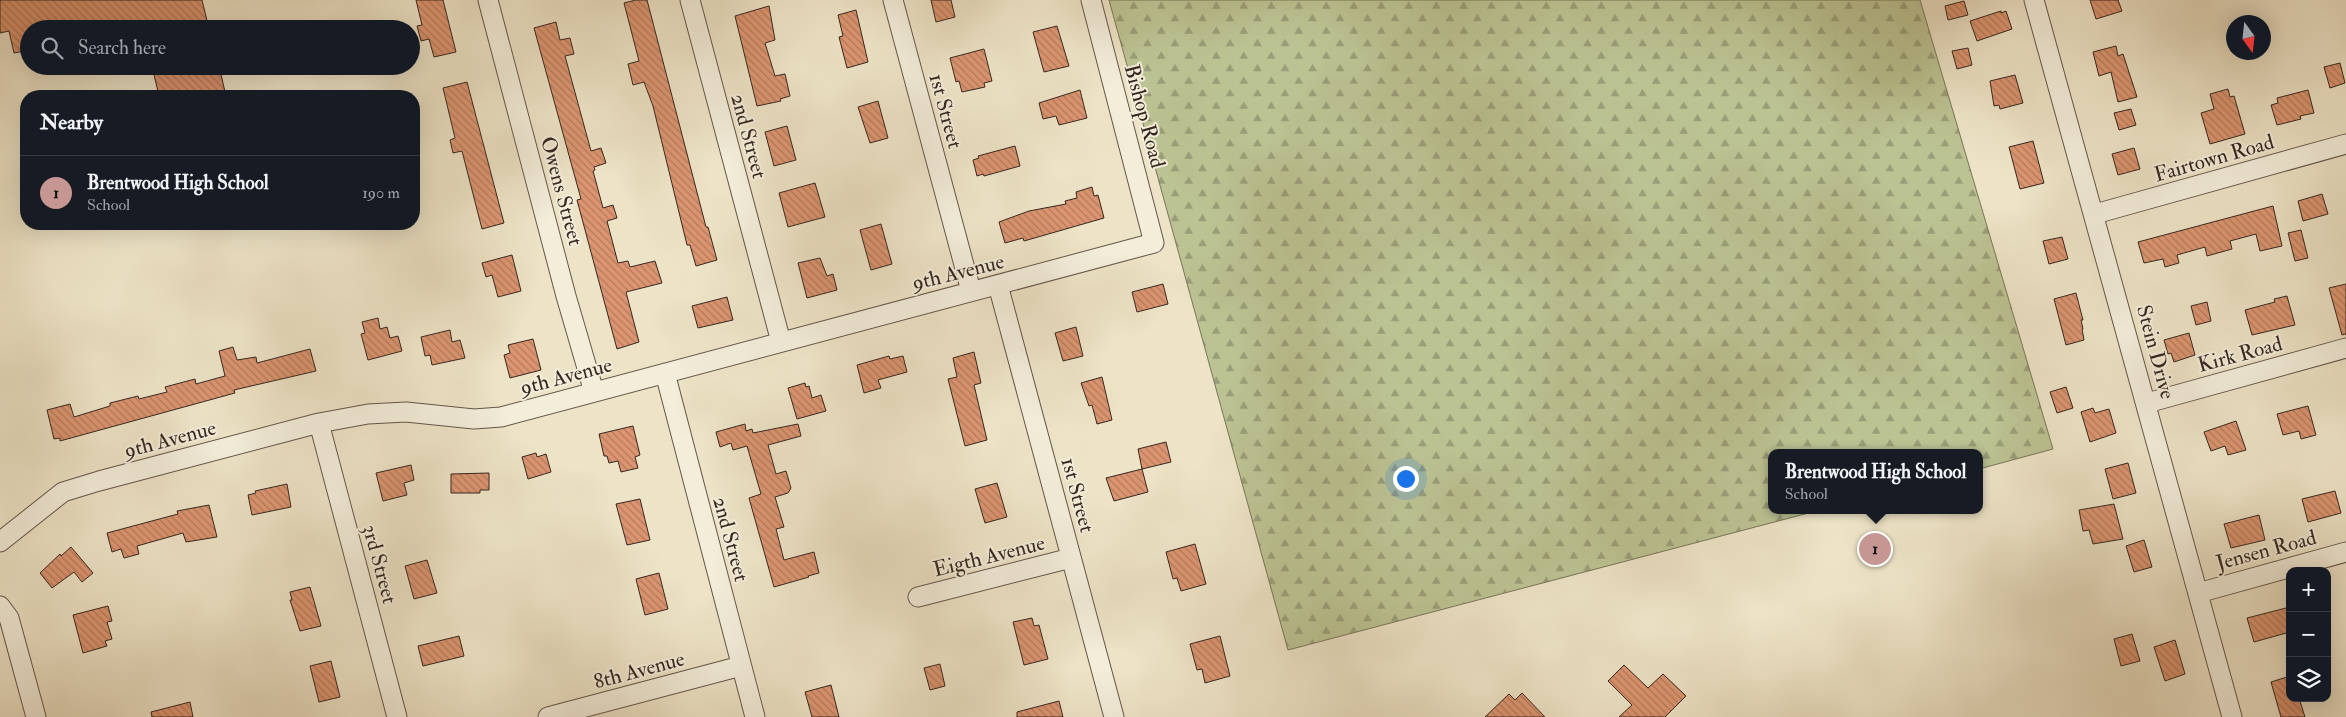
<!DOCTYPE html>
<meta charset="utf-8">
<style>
:root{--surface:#171b24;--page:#242831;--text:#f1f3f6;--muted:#9ea1a6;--line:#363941;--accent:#c59692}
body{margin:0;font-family:"IM FELL Double Pica",serif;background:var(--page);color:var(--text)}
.controls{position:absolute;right:15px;bottom:15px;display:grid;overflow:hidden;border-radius:10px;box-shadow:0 5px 20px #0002}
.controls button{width:45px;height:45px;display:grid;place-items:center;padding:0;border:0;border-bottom:1px solid var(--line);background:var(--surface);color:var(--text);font:25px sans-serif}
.compass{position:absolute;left:2226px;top:15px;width:45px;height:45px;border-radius:50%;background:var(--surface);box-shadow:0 5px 20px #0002;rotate:165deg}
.you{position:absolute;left:1405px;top:478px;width:18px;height:18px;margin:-12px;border:4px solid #fff;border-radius:50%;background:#1a73e8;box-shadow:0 0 0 8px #1a73e833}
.badge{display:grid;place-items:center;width:32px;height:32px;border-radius:50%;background:var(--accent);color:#111;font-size:16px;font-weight:700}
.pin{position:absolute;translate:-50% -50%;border:2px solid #fff;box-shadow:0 1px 5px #0006}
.popup{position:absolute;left:1768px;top:449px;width:215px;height:65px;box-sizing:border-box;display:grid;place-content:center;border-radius:10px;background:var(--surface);filter:drop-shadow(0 1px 4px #0005);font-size:16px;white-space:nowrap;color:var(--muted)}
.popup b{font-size:19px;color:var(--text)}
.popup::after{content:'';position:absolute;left:50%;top:100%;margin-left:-10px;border:10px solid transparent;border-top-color:var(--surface)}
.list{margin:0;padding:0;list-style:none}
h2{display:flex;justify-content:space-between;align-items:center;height:65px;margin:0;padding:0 20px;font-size:21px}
h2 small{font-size:16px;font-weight:400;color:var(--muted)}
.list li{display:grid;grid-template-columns:32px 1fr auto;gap:15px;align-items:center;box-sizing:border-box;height:75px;padding:0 20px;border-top:1px solid var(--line)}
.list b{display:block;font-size:19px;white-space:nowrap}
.list p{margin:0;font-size:16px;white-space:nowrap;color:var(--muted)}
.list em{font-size:16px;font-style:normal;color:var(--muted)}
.icon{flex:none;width:28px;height:28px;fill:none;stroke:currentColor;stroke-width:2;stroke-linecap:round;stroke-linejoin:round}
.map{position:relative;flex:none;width:2346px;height:717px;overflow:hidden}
.search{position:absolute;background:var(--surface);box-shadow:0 5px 20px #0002;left:20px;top:20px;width:400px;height:55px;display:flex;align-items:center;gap:12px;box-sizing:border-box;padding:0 18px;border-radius:28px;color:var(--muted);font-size:19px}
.panel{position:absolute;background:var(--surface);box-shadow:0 5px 20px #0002;left:20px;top:90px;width:400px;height:140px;border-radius:20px}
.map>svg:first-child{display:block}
.forest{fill:url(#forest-firs);stroke:#79755a}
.building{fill:url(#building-back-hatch);stroke:#362721}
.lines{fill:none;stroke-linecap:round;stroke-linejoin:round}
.minor-casing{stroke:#64564a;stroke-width:21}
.minor{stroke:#f3edda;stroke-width:19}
.labels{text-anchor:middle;stroke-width:4;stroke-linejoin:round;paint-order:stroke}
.street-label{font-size:21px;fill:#362721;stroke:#f3edda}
</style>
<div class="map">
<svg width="2346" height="717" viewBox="0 0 2346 717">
<defs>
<pattern id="forest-firs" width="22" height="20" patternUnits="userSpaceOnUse" patternTransform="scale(1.25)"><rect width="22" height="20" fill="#bcc393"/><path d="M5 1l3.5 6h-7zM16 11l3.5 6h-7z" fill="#9a9e78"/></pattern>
<pattern id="building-back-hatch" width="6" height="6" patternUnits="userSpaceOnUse" patternTransform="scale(1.25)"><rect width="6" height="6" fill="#dc9570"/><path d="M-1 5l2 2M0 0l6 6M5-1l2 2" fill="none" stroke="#b37a5c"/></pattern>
</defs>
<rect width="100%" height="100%" fill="#ede3c6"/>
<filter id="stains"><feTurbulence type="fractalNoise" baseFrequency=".004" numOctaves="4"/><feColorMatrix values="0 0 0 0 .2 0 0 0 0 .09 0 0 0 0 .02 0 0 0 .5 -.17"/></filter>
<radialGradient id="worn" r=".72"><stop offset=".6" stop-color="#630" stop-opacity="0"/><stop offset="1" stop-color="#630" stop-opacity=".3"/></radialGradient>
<!-- forest -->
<path class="forest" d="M1109 0H1920L2053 449 1979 469V453H1771V510H1820L1288 650Z"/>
<!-- building -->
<path class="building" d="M0 0H202L209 29H142L141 22 113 29H29V50L14 53 9 31 0 33Z
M416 0H443L456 52 434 57 429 39 421 41 417 26 422 25Z
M636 0H647L706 227H708L717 260 696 266 690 245H687L653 106 644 82 633 85 628 64 639 61 624 3Z
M931 0H951L955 17 936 22Z
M2090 0H2118L2122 11 2096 19Z
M1964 1 1968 15 1948 20 1945 6Z
M769 6 775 40 765 43 775 76 785 74 790 96 780 99 781 101 757 106 735 16Z
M856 10 868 62 847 68 839 37 843 36 838 15Z
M2001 11V13L2006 11 2012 29 1977 41 1970 21Z
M556 22 560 40 570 38 574 54 565 56 591 151 601 148 606 163 594 167 595 170 593 171 603 208 613 205 617 218 607 221 618 263 628 261 630 267 655 261 662 283 626 292 639 342 617 349 577 200 581 199 534 28Z
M1057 26 1069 66 1044 72 1033 32Z
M2116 46 2118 56 2123 54 2137 97 2118 102 2111 72 2099 76 2093 52Z
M1968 48 1972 65 1957 69 1952 51Z
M984 49 992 81 984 83 985 87 962 92 959 81 956 82 950 58Z
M2340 63 2345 83 2330 88 2324 67Z
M152 66H219L226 96H159Z
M2015 75 2023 103 2000 109 1999 105 1994 106 1990 81Z
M467 82 504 223 482 229 462 151 453 153 450 140 455 138 443 88Z
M2228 89 2230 97 2234 96 2245 134 2210 144 2201 113 2214 109 2210 94Z
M1080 90 1087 118 1059 125 1056 116 1043 119 1039 103Z
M2308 90 2314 113 2300 116 2301 119 2277 125 2271 105 2278 103 2277 98Z
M878 101 888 138 870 143 858 107Z
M2131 109 2136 125 2119 130 2114 113Z
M787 126 796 160 774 166 765 132Z
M2033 141 2044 183 2020 189 2009 147Z
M1015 146 1020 166 984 176 983 174 977 176 973 160 979 158 978 156Z
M2134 148 2140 169 2118 175 2112 154Z
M815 183 825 217 788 227 779 193Z
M1092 187 1094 196 1098 195 1104 218 1024 241 1023 238 1005 243 999 222 1029 211 1066 204 1065 201 1077 198 1076 192Z
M2322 194 2328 214 2303 221 2298 201Z
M2273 206 2282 246 2260 251 2256 234 2230 241 2232 249 2207 256 2205 247 2177 255 2179 263 2165 267 2163 259 2144 263 2138 242Z
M881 224 892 264 871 270 860 230Z
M2301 230 2308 258 2295 261 2288 233Z
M2062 237 2068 259 2049 264 2043 241Z
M512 255 521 291 498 297 492 275 486 277 482 263Z
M820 258 827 276 833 274 837 290 807 298 798 263Z
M1163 284 1168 304 1137 312 1132 292Z
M2346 284V334L2342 335 2329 288Z
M2076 293 2083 320H2081L2083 329H2082L2084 340 2066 345 2054 299Z
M2287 296 2295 325 2252 335 2245 310 2275 302 2274 299Z
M727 297 733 320 698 328 692 306Z
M2207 302 2211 321 2196 325 2191 306Z
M378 318 380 329 387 327 390 338 398 336 402 351 368 360 361 334 365 333 362 322Z
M1076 327 1083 356 1063 361 1055 333Z
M450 330 452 342 460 340 465 358 432 365 430 355 425 356 421 337Z
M2189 333 2195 355 2174 362 2171 353 2168 354 2164 340Z
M533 339 541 370 510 378 504 355 510 353 508 345Z
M233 347 237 360 256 357 257 363 310 349 316 371 234 390 235 393 60 441V438L54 439 47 410 70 404 74 417 110 406V403L138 396 139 399 167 392 165 387 195 379 196 384 225 376 219 351Z
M974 352 981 383 974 385 987 440 965 446 948 379 957 377 953 358Z
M889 356 890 359 903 356 907 372 878 380 881 388 864 393 857 365Z
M1102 377 1112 420 1097 424 1092 405 1089 406 1081 383Z
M805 383 806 387 809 386 812 398 821 395 826 411 797 419 788 388Z
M2066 387 2073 408 2057 413 2050 392Z
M2308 406 2316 435 2301 439 2299 431 2283 435 2277 414Z
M2093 408 2095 413 2109 409 2116 433 2090 442 2081 412Z
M2236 421 2246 450 2228 455 2225 446 2211 451 2204 432Z
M745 424 746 431 752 429 753 433 798 424 801 436 768 445 776 474 786 471 791 488 788 493 775 497 784 527 776 529 784 560 814 552 819 573 808 576 809 577 774 587 749 498 761 494 747 446 733 450 731 443 720 447 716 432Z
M633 426 640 455 635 457 638 468 621 472 618 461 609 463 607 456H604L599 434Z
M1166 442 1171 462 1142 469 1138 449Z
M536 453 537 457 546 454 551 472 528 479 522 457Z
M2128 463 2136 493 2113 499 2105 469Z
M411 465 414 480 404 483 407 495 383 501 376 473Z
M1142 469 1148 492 1114 501 1106 478Z
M489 473V490H480V493H451V474Z
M997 483 1007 517 985 523 975 489Z
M287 484 291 507 252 515 248 495 256 493 255 491Z
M2335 491 2341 513 2308 522 2302 499Z
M640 499 650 540 627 545 616 504Z
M2114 504 2123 539 2093 544 2089 530 2083 531 2079 510Z
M209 505 217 537 186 542 183 533 137 546 139 554 124 558 121 549 112 552 107 533 178 514 177 511Z
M2259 515 2265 540 2231 548 2224 524Z
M2144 540 2152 567 2134 572 2126 546Z
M1195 544 1206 584 1181 591 1177 578 1173 579 1166 552Z
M71 547 93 573 82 582 74 572 52 588 40 573 60 554 61 556Z
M427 560 437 593 414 599 405 566Z
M659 573 668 609 645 615 636 579Z
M310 587 321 626 300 631 290 600H292L290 592Z
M108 606 112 621 107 622 112 639 105 641 107 646 83 653 73 615Z
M2290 607V632L2254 642 2247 618Z
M1032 618 1034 626 1039 625 1048 659 1024 665 1013 622Z
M2132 634 2140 661 2121 666 2114 639Z
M459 636 464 656 423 666 418 646Z
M1220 636 1230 676 1205 683 1202 669 1197 670 1190 644Z
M2175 640 2185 674 2165 681 2154 647Z
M331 661 340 697 319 702 310 666Z
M940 664 945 686 930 690 924 668Z
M1624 665 1648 688 1663 674 1686 696 1665 717H1619L1632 705 1608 681Z
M2290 676V698H2299L2305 717H2281L2271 682Z
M831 685 839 717H812L805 692Z
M1522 693 1545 717H1485L1509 694 1515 700Z
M1059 701 1063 717H1017V712Z
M190 702 193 717H152L151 712Z"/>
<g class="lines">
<defs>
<path id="minor" d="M488 0 566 296 594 392
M690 0 781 342
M893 0 971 291
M2034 0 2232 717
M2095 214 2346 144
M998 285 1114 717
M665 373 755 717
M2147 403 2346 348
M319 423 397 717
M0 542 63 492 99 481 319 423 368 414 406 412 474 419 501 417 1154 243 1091 0
M2198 593 2346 552
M918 597 1071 558
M0 606 9 618 36 717
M548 717 741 666"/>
</defs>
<!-- minor casing -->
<use href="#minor" class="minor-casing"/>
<!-- minor -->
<use href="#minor" class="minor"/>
</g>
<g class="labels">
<!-- street labels -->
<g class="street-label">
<text transform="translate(946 111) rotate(75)" y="7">1st Street</text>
<text transform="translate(1145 116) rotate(75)" y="7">Bishop Road</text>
<text transform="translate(749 136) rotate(75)" y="7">2nd Street</text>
<text transform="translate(2214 158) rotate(-16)" y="7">Fairtown Road</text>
<text transform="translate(562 191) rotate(75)" y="7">Owens Street</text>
<text transform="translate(958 272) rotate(-14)" y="7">9th Avenue</text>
<text transform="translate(2156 352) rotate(75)" y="7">Stein Drive</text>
<text transform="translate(2240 354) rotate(-15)" y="7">Kirk Road</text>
<text transform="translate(566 376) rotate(-15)" y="7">9th Avenue</text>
<text transform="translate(170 439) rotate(-15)" y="7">9th Avenue</text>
<text transform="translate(1078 495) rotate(75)" y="7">1st Street</text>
<text transform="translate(731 539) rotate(75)" y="7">2nd Street</text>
<text transform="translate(2266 550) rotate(-15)" y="7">Jensen Road</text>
<text transform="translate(989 556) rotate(-14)" y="7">Eigth Avenue</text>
<text transform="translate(380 564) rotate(75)" y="7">3rd Street</text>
<text transform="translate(639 670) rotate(-15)" y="7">8th Avenue</text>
</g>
</g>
<rect width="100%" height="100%" filter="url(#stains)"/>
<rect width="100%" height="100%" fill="url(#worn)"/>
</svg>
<div class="controls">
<button>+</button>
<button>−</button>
<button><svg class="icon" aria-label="layers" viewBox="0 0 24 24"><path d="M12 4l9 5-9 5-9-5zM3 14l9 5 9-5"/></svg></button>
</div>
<svg class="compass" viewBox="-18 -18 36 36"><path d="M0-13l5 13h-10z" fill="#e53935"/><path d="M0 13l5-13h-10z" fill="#9ea1a6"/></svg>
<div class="you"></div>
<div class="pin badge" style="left:1875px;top:549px">1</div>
<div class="popup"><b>Brentwood High School</b>School</div>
<div class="search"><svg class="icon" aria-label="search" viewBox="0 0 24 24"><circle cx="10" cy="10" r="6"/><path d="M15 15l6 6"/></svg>Search here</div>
<section class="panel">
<h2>Nearby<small></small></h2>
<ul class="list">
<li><span class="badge">1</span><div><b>Brentwood High School</b><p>School</p></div><em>190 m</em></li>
</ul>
</section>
</div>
